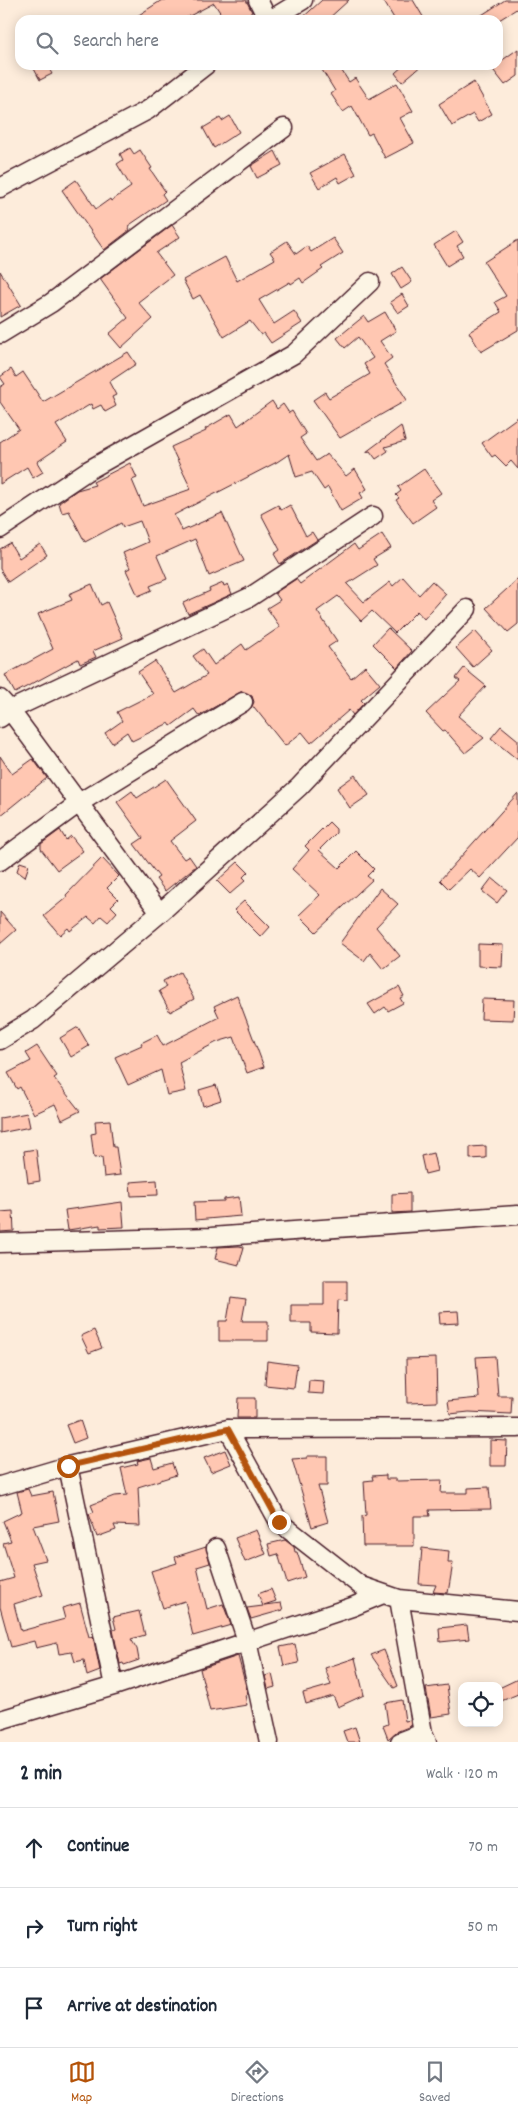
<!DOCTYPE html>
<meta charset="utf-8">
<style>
:root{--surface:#fff;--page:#f2f2f3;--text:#1f2937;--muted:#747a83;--line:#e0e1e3;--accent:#b45309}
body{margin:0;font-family:Dekko,sans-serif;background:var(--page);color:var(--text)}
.controls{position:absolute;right:15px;bottom:15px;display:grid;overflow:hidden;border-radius:10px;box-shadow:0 2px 12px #0003}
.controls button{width:45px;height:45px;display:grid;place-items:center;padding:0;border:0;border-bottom:1px solid var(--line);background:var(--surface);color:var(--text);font:25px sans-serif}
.stop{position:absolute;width:15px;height:15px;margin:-11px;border:4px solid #b45309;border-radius:50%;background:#fff}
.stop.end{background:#b45309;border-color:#fff;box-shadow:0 1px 5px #0008}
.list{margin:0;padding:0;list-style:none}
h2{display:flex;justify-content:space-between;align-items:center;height:65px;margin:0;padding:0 20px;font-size:21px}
h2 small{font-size:16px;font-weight:400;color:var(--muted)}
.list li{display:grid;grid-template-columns:32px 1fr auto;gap:15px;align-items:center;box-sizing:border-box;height:80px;padding:0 20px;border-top:1px solid var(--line)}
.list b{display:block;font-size:19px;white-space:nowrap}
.list em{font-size:16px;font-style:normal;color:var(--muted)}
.icon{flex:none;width:28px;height:28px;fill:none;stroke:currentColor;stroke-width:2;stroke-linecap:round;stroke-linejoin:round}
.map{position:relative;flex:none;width:518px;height:1742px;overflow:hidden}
.search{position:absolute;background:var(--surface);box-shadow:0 2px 12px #0003;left:15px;right:15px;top:15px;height:55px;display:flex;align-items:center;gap:12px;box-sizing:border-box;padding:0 18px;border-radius:15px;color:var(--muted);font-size:19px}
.sheet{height:305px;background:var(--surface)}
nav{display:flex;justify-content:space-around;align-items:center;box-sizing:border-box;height:70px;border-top:1px solid var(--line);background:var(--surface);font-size:14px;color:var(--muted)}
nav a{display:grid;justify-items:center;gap:2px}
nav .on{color:var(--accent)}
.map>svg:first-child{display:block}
.building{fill:#ffc7b2;stroke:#4a1f2b}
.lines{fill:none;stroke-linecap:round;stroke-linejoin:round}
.minor-casing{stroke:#4a1f2b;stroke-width:21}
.minor{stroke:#fcf5e5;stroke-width:18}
.route{stroke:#b45309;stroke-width:6}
</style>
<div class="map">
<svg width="518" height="1742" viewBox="0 0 518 1742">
<rect width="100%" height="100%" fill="#fdecdb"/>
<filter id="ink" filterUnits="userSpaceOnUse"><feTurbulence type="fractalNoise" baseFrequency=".02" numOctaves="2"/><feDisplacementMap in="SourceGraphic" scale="10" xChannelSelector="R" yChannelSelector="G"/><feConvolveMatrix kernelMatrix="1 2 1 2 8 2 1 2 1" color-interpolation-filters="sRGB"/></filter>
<g filter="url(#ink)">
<!-- building -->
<path class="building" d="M162 0H246L252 12 240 20H225L214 3 182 20H131Z
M322 0H349L327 20H300Z
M383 0H413L425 20H395Z
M505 0H518V8L499 20H474Z
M518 49V76L505 85 494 71V66Z
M32 65H47L52 74 40 80Z
M319 65H338L349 82 355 78 369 99 397 83 413 111 400 118 414 143 385 158 372 133 368 135 352 106 343 112 331 94 335 91Z
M404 65H422L402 82 395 73Z
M474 82 492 114 478 122 473 114 452 126 439 104Z
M230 116 239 132 214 148 203 128 220 118 222 121Z
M130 148 134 154 140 150 152 168 150 169 165 191 162 194 166 200 128 226 130 230 104 250 62 190 76 180 96 209 110 199 111 201 131 187 117 164 123 160 120 154Z
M275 151 282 165 257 178 251 166Z
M345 154 356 174 340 183 337 177 319 188 310 173Z
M172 225 180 237 156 253 173 275 138 302 153 319 121 348 109 334 128 318 100 279Z
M456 231 463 242 457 246 463 256 447 266 434 245Z
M333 238 343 253 321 267 323 269 303 283 300 278 291 284 290 282 259 300 274 324 294 311 302 323 271 343 264 333 261 335 250 321 224 337 200 295 193 299 183 280 225 257 237 281 275 259 270 252 287 241 296 254 307 246 311 252Z
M518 240V330L481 352 469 332 501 312 495 302 506 296 484 262Z
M402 267 412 282 401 289 392 274Z
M0 271 21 305 0 317Z
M402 294 409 306 398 313 390 302Z
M385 312 396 331 380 341 392 358 384 364 407 400 340 438 313 400 325 392 329 398 370 374 364 364 373 358 358 337 345 348 337 338 364 316 368 322Z
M128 352 136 364 109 382 116 395 112 397 116 406 105 412 101 405 93 409 91 404 56 425 67 442 37 462 43 472 33 478 27 467 0 484V442L19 429 0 402V387L5 384 0 377 11 369 16 377 23 372 43 402Z
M272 401 277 409 283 404 289 413 292 411 306 434 300 438 316 461 327 454 346 476 355 469 367 489 360 493 363 498 341 511 328 487 324 490 312 472 296 477 289 454 277 462 174 515 182 531 222 513 244 561 209 576 195 539 157 556 167 579 150 586 152 590 138 596 126 570 130 568 123 553 148 542 140 521 123 527 121 523 85 542 69 511 62 513 59 503 77 490 95 485 93 482 130 463 137 478 132 480 143 506 191 489 171 447 206 431 205 429 231 414 238 426Z
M518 417V469L511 461 506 466 495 455 492 457 482 443Z
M401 426 405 441 385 447 388 451 376 459 370 451 366 452Z
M424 469 441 493 431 500 436 507 413 523 396 500 399 498 396 495 401 491 398 487Z
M278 505 281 510 290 505 306 536 312 532 317 540 280 564 274 554 280 550 261 514Z
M382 534 391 548 373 559 377 565 347 584 364 602 390 582 393 586 403 577 419 595 432 581 446 594 424 619 417 611 395 633 372 611 361 621 338 596 317 611 337 641 328 647 351 678 365 666 380 684 361 700 364 703 353 715 349 710 311 743 302 732 285 746 254 707 251 708 254 702 252 696 242 691 199 716 194 709 171 726 169 723 132 741 127 732 112 743 105 733 122 721 117 712 153 694 138 672 155 661 176 693 207 675 193 656 203 649 214 665 242 644 246 650 280 627 267 608 280 600 275 593 296 579 300 584 354 544 358 550Z
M10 543 19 558 40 544 47 555 8 582 0 569V549Z
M518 579V624L508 632 486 608Z
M223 583 224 586 228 584 232 594 188 614 183 603 210 591 209 589Z
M92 584 101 605 107 602 123 638 93 651 96 657 80 664 78 659 15 693 5 675 53 649 38 614 72 600 69 594Z
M388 628 412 651 397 668 373 644Z
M475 631 492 650 473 667 456 648Z
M464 668 486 686 458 716 484 738 465 753 445 730 443 731 426 713 460 681 456 678Z
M501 726 518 740V760L491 738Z
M0 756 12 774 33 759 47 778 0 816Z
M355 775 369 795 350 808 337 788Z
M166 779 196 821 170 841 184 859 189 856 196 866 165 891 156 879 159 877 134 844 143 838 117 802 132 791 137 798Z
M518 793V837L480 878 470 869 449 889 440 880Z
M329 822 336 829V833L319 850 339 868 356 851 374 869 367 876 372 880 316 932 299 915 320 895 292 869 309 850 305 846Z
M60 830 66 840 71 836 83 851 57 870 41 849V844Z
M102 858 119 876 107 888 118 899 111 906 117 912 108 922 101 916 95 923 88 917 70 931 68 928 60 935 44 916 67 897 66 895Z
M20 862 29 865 25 877 17 871Z
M238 862 248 872 243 877 246 880 230 894 217 881Z
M492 878 507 890 497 903 482 891Z
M380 888 398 904 376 927 400 956 383 969 370 953 364 961 340 943Z
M244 901 270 927 261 937 234 910Z
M0 912 16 930 0 944Z
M478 944 503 945 502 967 478 966Z
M180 972 194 999 170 1012 159 991 166 987 163 981Z
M399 987 404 996 400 998 403 1003 388 1011 385 1007 375 1014 368 1004Z
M237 995 264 1067 247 1073 234 1037 217 1042 179 1062 186 1091 167 1095 161 1070 128 1085 115 1057 142 1045 141 1043 157 1035 163 1046 219 1017 214 1006Z
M482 999 514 1000 513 1020 481 1019Z
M78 1027 89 1046 71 1057 60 1038Z
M37 1046 57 1076 54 1078 80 1111 62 1120 55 1104 34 1114 20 1087 17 1089 8 1073 31 1061 26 1053Z
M216 1085 221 1100 203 1106 199 1090Z
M27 1113 30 1127 0 1133V1118Z
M110 1120 113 1147H116L120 1175 104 1177 102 1157 94 1158 91 1134 96 1133 95 1121Z
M486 1146V1158L470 1159V1147Z
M36 1149 40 1181 28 1183 24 1151Z
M433 1153 437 1171 425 1174 421 1156Z
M157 1180 158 1195 131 1196 130 1182Z
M410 1193V1212L392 1213V1194Z
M239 1197 241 1216 195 1220 194 1202 224 1201V1199Z
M122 1202 124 1227 100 1228V1225L68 1230 65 1210Z
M13 1211 14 1231 0 1232V1212Z
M239 1246 244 1247 239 1265 215 1259 218 1247Z
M324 1281H347V1301L338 1300 337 1333 311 1332V1323H291V1305H324Z
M231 1297 246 1299 242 1321H268V1341H219V1321H227Z
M458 1311 459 1323 440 1324 439 1312Z
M94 1330 102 1348 89 1353 81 1336Z
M495 1356 498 1396H512L511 1414 469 1412 450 1414 448 1401 479 1398 476 1357Z
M436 1358 437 1402 407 1403 406 1359Z
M267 1361 297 1365 294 1388 265 1385Z
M309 1380 324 1381 323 1394 308 1393Z
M238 1398H255V1418H237Z
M80 1420 86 1438 73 1443 66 1425Z
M490 1440 507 1441 506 1466H490Z
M225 1450 231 1464 211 1472 204 1458Z
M307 1456H327V1486H318L328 1522 312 1527 292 1459 307 1458Z
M151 1458 154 1468 172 1463 176 1475 138 1487 140 1526 114 1525 116 1530 97 1537 89 1514 94 1512 91 1505 114 1496 127 1495 121 1468 138 1464 137 1461Z
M386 1475V1479H396V1481L442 1480 441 1493H468V1488L489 1487 491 1509 429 1510 430 1516H414V1546H363L362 1516 366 1515 364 1481 373 1480 372 1476Z
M28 1489 31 1496 53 1492 59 1521 33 1526 46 1560 32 1563 43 1595 14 1604 21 1631 65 1619 62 1608 80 1603 89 1637 93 1636 100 1671 87 1676 84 1660 75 1662 72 1652 59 1654 57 1643 36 1648 34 1641 11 1647 0 1607V1582L14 1578 3 1543 11 1541 3 1521 22 1512 17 1492Z
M256 1530 266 1554 245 1562 235 1538Z
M285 1540 294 1547 295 1552H297L305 1577 287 1583 278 1554 271 1556 268 1544Z
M206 1547 210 1563 197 1567 207 1609 223 1604 231 1625 193 1636 185 1601 163 1608 151 1571 177 1563 175 1557Z
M422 1548 449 1551 448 1563H453L448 1593 433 1592 436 1585 419 1584Z
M271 1589 276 1601 264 1605 281 1603 283 1610 251 1619 247 1608 263 1606 258 1594Z
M139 1611 145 1635 131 1639 137 1649 139 1660 124 1665 123 1663 120 1664 113 1630 116 1629 113 1617Z
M467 1625 469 1639 440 1642 439 1628Z
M295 1644 299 1663 284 1666 280 1647Z
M384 1650 398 1686 394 1688 371 1655Z
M238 1656 248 1694 245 1695 247 1705 210 1711 200 1669Z
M355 1658 364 1695 338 1707 333 1696 306 1704 303 1693 331 1685 325 1668Z
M272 1674 275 1687 268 1689 265 1676Z
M518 1679V1694L499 1702V1688Z
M447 1685 451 1714 431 1717 426 1688Z
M402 1700 405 1721 410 1720 411 1726 396 1732 388 1739 383 1726 388 1724 385 1703Z
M355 1727 360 1742H347L343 1731Z"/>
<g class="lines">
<defs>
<path id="minor" d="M258 0 268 20
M270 20 303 0
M0 188 148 110 206 65
M0 334 51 303 284 128
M0 529 87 471 294 354 370 282
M0 699 10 710 160 913
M0 718 10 710 250 597 373 516
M0 861 79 803 243 702
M0 1040 33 1020 160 913 299 787 467 609
M0 1243 211 1237 518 1215
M228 1429 279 1522 361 1586 399 1599 518 1611
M68 1466 114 1686
M0 1486 68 1466 228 1429 518 1428
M216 1548 247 1641 269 1742
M399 1599 423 1733 427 1742
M0 1720 114 1686 352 1607 383 1594
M400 1742 423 1733"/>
</defs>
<!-- minor casing -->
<use href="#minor" class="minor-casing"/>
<!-- minor -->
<use href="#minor" class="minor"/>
</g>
</g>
<g class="lines" filter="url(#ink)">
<!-- route -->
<path class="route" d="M68 1466 228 1429 279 1522"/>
</g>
</svg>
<div class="controls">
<button><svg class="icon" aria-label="locate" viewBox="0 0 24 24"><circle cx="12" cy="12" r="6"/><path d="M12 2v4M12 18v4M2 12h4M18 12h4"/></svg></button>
</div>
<div class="stop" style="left:68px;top:1466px"></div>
<div class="stop end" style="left:279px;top:1522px"></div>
<div class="search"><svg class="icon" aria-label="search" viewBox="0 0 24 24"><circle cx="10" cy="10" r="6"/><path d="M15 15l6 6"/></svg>Search here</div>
</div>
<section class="sheet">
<h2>2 min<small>Walk · 120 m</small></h2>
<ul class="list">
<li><svg class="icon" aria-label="ahead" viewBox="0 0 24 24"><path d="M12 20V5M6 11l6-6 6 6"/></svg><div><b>Continue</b></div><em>70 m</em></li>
<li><svg class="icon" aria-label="right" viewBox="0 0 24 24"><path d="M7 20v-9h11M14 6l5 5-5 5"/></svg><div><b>Turn right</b></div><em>50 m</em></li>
<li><svg class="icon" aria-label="arrive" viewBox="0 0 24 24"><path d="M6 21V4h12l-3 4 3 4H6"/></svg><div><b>Arrive at destination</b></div></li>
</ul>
</section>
<nav>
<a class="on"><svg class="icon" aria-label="map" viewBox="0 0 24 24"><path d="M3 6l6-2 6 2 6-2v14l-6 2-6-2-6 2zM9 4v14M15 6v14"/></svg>Map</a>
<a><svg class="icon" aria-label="directions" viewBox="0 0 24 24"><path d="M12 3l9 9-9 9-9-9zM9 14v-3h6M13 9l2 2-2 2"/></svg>Directions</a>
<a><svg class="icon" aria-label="saved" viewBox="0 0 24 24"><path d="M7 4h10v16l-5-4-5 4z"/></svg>Saved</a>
</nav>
